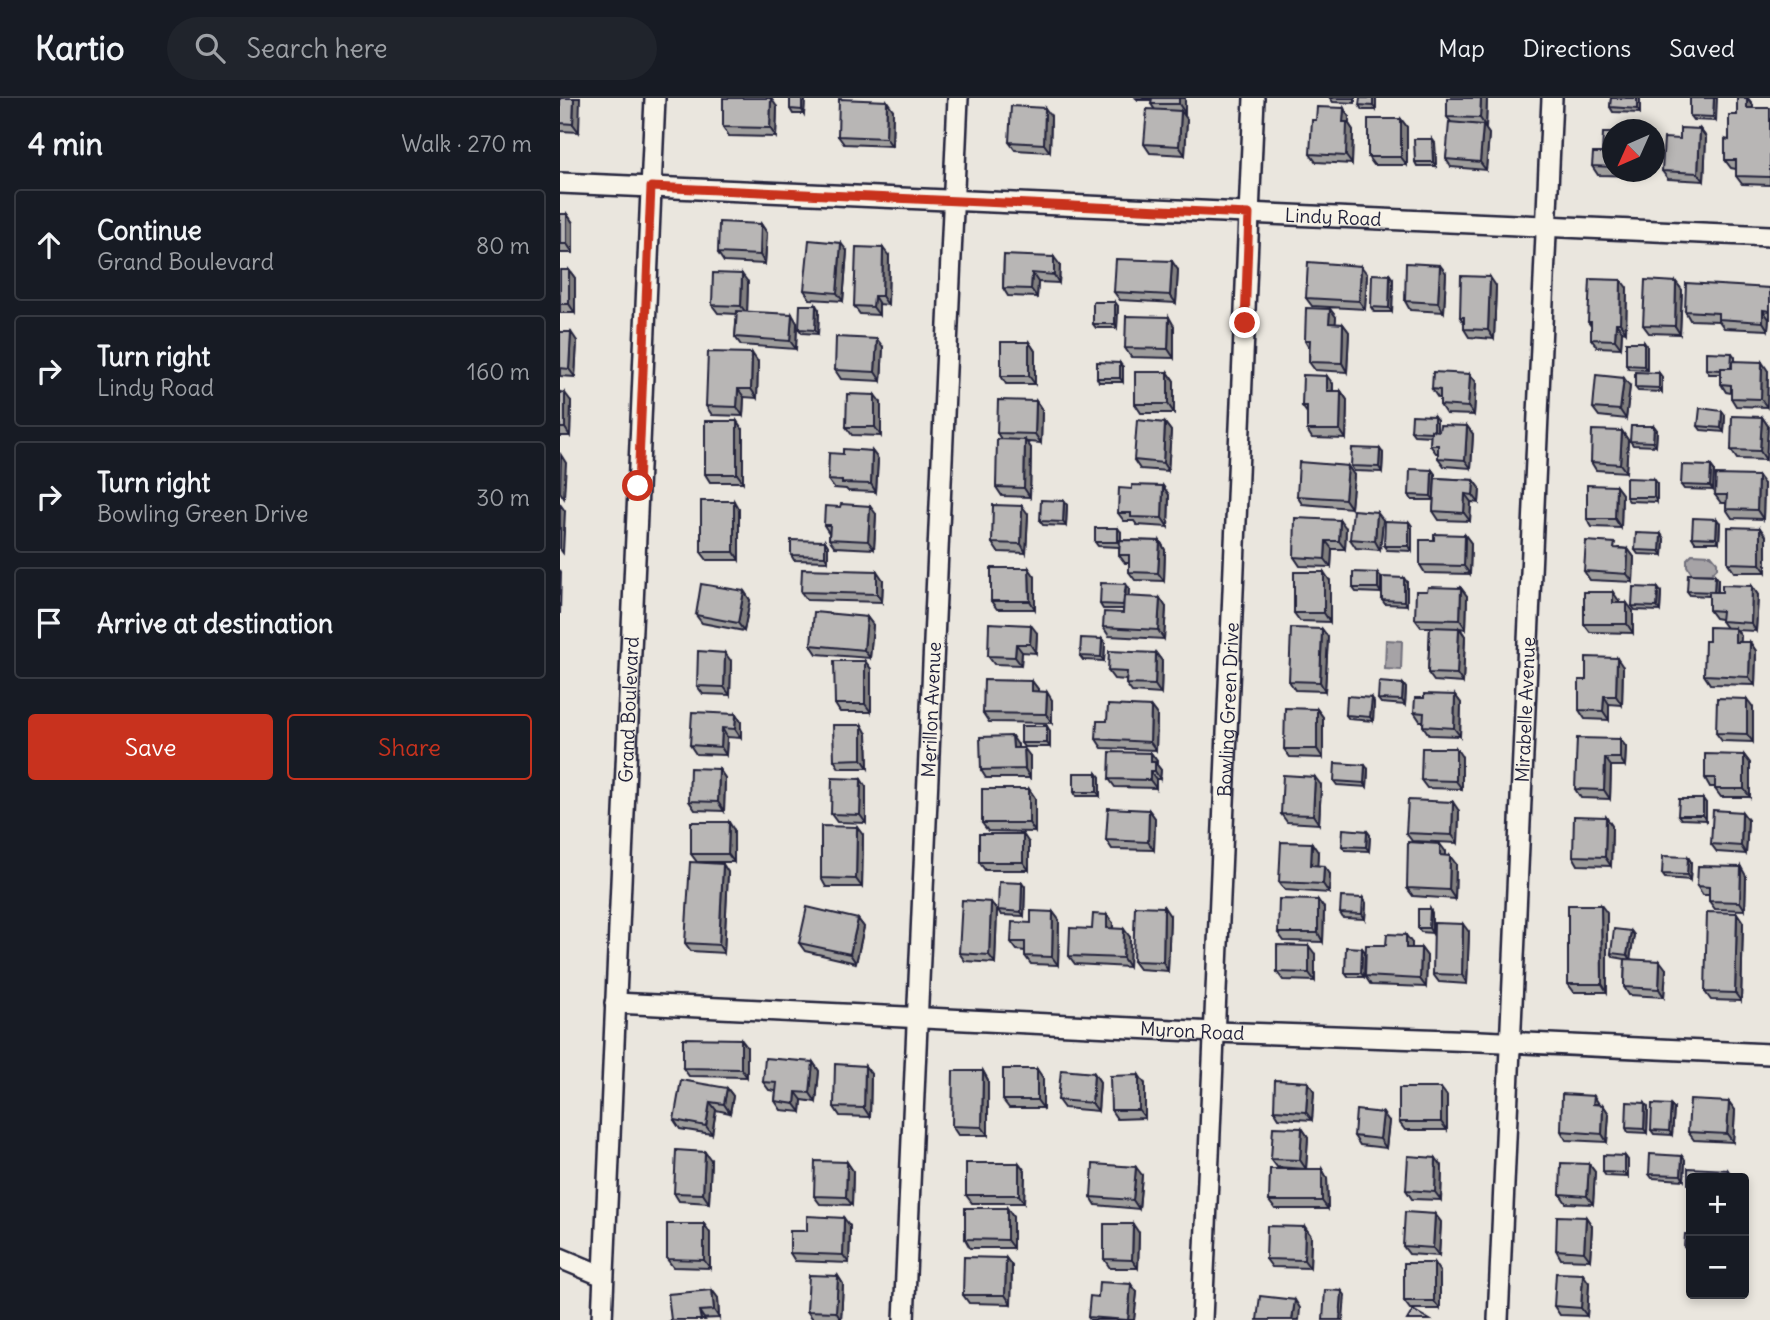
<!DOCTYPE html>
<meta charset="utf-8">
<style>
:root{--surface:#171b24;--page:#20242c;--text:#f1f3f6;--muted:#9ea1a6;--line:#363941;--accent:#c8321e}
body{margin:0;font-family:Delius,sans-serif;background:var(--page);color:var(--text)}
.controls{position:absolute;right:21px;bottom:21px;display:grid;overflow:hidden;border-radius:7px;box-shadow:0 4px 10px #0003}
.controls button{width:63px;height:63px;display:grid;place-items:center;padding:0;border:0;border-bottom:2px solid var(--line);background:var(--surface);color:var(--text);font:35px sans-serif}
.compass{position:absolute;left:1042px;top:21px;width:63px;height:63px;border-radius:50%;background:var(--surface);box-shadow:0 4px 10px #0003;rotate:225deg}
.stop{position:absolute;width:21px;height:21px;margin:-16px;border:5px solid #c8321e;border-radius:50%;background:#fff}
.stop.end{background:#c8321e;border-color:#fff;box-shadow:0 2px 7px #0008}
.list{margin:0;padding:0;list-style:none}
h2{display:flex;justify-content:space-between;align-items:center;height:91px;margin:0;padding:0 28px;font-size:30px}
h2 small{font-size:23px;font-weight:400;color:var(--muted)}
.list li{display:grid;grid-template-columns:46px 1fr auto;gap:21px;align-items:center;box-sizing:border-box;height:112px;margin:0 14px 14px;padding:0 14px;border:2px solid var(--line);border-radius:7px}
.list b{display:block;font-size:26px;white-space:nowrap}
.list p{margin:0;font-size:23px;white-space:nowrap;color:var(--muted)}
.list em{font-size:23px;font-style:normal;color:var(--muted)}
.actions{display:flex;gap:14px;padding:21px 28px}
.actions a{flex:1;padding:16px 0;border:2px solid var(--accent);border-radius:7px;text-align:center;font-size:24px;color:var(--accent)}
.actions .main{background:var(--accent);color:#fff}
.icon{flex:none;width:38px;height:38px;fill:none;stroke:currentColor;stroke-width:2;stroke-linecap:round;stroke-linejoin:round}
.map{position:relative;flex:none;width:1210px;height:1222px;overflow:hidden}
header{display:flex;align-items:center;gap:42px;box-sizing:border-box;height:98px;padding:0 35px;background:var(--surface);border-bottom:2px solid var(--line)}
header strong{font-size:33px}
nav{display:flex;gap:38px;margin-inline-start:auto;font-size:24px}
.search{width:490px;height:63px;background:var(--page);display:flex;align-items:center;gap:18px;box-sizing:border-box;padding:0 24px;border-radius:38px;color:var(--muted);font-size:26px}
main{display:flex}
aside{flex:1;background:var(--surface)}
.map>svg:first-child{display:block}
.water{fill:#a6a3a6;stroke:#716f7b;stroke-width:2}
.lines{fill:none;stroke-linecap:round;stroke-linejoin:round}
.street-casing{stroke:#22223b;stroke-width:24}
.street{stroke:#f7f3e8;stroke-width:19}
.wall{fill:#9e9d9c;stroke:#22223b;stroke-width:2}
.shaded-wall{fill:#817f7f;stroke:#22223b;stroke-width:2}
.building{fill:#b8b6b5;stroke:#22223b;stroke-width:2}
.route{stroke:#c8321e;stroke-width:9}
.labels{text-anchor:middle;stroke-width:5;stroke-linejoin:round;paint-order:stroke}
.street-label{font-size:19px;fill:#22223b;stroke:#f7f3e8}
</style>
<header>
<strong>Kartio</strong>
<div class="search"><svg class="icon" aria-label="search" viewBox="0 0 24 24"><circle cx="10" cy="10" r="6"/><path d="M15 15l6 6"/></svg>Search here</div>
<nav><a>Map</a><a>Directions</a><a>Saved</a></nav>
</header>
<main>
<aside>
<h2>4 min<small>Walk · 270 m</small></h2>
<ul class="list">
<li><svg class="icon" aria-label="ahead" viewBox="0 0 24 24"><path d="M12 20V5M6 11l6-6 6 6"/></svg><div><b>Continue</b><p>Grand Boulevard</p></div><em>80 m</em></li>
<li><svg class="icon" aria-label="right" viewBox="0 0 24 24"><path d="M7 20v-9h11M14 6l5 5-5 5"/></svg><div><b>Turn right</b><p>Lindy Road</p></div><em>160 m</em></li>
<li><svg class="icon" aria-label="right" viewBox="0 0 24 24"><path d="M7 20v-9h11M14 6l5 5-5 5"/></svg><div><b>Turn right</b><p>Bowling Green Drive</p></div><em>30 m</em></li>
<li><svg class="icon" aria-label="arrive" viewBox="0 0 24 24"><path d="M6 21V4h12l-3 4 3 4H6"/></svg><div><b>Arrive at destination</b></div></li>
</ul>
<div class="actions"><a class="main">Save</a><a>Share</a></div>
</aside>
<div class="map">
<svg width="1210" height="1222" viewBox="0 0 1210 1222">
<rect width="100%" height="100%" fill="#eae6de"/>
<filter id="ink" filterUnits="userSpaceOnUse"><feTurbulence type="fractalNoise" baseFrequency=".0143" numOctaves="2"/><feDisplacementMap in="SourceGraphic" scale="14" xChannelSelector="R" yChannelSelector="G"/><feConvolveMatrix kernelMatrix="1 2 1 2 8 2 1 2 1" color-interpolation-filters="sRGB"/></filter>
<g filter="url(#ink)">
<!-- water -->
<path class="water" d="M1132 456 1151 457 1157 464V470L1151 476H1132L1127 468V461Z
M826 542 842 543 841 572 825 571Z"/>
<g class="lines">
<defs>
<g id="street">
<path id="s1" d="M0 85 1210 138"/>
<path id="s2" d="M55 905 655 934 920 943 1210 956"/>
<path d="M0 1160 43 1178"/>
<path id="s3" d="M42 1222 95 0"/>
<path id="s4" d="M344 1222 398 0"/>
<path id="s5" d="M642 1222 694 0"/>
<path id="s6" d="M938 1222 992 0"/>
</g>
</defs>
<!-- street casing -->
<use href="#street" class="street-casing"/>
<!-- street -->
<use href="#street" class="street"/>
</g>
<!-- wall -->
<path class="wall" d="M0 0 19 34 0 33Z
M230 0H245L244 16H233L230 11Z
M576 0H625V15H622L627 21 625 57 590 55 584 46 595 12 591 6 592 2H578Z
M770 0H795V5L773 4Z
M816 0V12H802L799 7Z
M927 0 926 29H924L929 36 926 72 891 69 886 61 891 24 887 19Z
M1051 0H1080V15L1053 14 1050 9Z
M1156 0V23L1133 22 1130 18Z
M1177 0H1188L1193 7V10H1210V87L1182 86 1176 78V71L1171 70 1165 62 1169 42 1177 17Z
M217 9 216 39 169 38 163 29Z
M333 12 332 48 284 46 278 38Z
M491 18 490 54 455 52 449 44Z
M789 19V26L793 32 792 66 756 64 750 56Z
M841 21 847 29V67H814L808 59Z
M1140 31 1146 39 1144 83 1108 81 1102 73 1120 41Z
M1053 35V74H1083L1082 78 1038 77 1032 68 1042 55Z
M872 41 875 45 876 68H857L855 64Z
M0 116H7L13 125V155H0Z
M201 126 207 135 205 166 164 164 158 155Z
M287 153 283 203 250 201 244 192Z
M444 157 500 167 499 185 478 184 477 199 448 198 443 190Z
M329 158 328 207 319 206V217L300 216 294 208Z
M0 172H9L15 180V215H0Z
M618 172 616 205 560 202 554 194Z
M886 175 884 214 850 212 845 203Z
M807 176 805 211 752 208 746 200Z
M833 181 832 214H814L811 209Z
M188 184 187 214 237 225 236 251 181 247 175 239 177 216 158 215 152 207Z
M1116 184 1122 192 1120 236 1089 235 1083 227Z
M936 188 934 241 909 239 904 231V225L900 219Z
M1067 190 1066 234 1062 233 1061 250 1037 249 1031 241V228L1028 224Z
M1210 190V221H1209L1208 232 1164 230 1159 223 1130 222 1125 213Z
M555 204 558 208 557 230H536L533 226Z
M770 211 776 219 775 226H783L789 234 787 274 755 272 749 264V249L745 242Z
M259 212 258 236 242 235 239 231Z
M614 228V260L571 259 565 250Z
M0 234 17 243 15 279 0 278Z
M469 244 475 253V286H446L441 278Z
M1087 248V272L1069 271 1066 267Z
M323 249 321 283 281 281 275 272Z
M1172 255 1175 259V263L1208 273 1207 309 1176 308 1171 300V295L1166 294 1161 286V276H1149L1146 271Z
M198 264 197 300 184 299 183 318 152 317 146 308Z
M563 269V284H539L537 280Z
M608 274 614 283V315H581L575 306Z
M1099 275 1102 279V294L1078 293 1075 289Z
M916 284 914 317 886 316 880 307V300H878L872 291Z
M773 286V293H781L787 302 786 341 752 340 747 332V315L742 308Z
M1070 288 1066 321 1039 318 1033 310Z
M0 294 11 303 10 338H0Z
M476 303 482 312 481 345 467 344 471 350 470 399 442 398 436 389 441 341 437 335Z
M321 305V338L292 337 286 329Z
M1162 313 1165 317 1164 334 1141 332 1138 328Z
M1202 319 1208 328 1206 362 1177 361 1171 352Z
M877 322V333L907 328 913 336 911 370 884 368 878 360V355H876L870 347 871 338 854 337 851 333Z
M605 325 611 333 608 373 580 371 574 362Z
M1094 328 1097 332 1096 348 1073 347 1070 343Z
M183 332V384H150L145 376Z
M1062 333 1068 342 1066 374 1036 372 1031 364Z
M312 353 318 361 316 394 288 393 286 391 274 390 268 382 283 356Z
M823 355 822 374 794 373 791 368Z
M1151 368 1154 372 1153 392 1124 391 1121 387Z
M872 372 875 376V380L914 382 920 390 919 405 911 404 910 423 879 422 873 413 874 402H852L849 397Z
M794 377 791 410 742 406 737 398Z
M1094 381 1097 385V404L1069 403 1066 399Z
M1204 386 1203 421 1172 420 1166 411V405H1161L1155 397Z
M603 388 609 397 608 429 577 427 574 423H564L558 415 572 391Z
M1056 388 1062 396 1061 430 1032 429 1027 421Z
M504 403 507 407 506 428 483 427 480 423Z
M280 409 316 416 314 451 275 449 269 441V435L264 427Z
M179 412V462H147L141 454Z
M468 416 466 455 438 454 432 445Z
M823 422 820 452 796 450 790 441Z
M849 424 852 428V453L827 452 824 448Z
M1160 425 1159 444H1135L1132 439Z
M786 430 785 451H772L771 469 740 468 734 459Z
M561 434V442L600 443 605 452 604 483 575 482 569 474V465H565L559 457V449L538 448 535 444Z
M1101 436 1104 441 1103 457 1078 456 1075 452Z
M905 437 911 445 910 476 865 475 860 467 874 442Z
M1206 438V474H1174L1168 465Z
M265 443 268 448V463L234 462 231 457Z
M1059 450 1068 451 1074 459 1073 484 1030 482 1024 473Z
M1155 477 1158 481V494H1162L1192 488 1198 497 1196 533 1176 532 1181 538 1180 544H1190L1196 553 1195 587 1150 586 1144 577 1149 543 1166 530 1161 523V521L1155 520 1149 512V498L1130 497 1127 493Z
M475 479V511H437L431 503Z
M821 479V495L796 494 793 490Z
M323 482 322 504 247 502 241 494Z
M770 483V524L740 523 734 515Z
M847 484V507L825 506 822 502Z
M569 490 568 499 606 509 604 541 549 538 543 529 563 515V511H543L540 506Z
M901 490 907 498 906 531 900 530 905 538 903 585 874 583 868 575 870 529H861L855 521 867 493Z
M184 493 190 502 184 533 142 525 136 517Z
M1101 494 1100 513 1075 512 1072 508Z
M1059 503 1058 505 1073 513V535L1030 534 1024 526Z
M307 519 313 527 310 560 257 556 251 547Z
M762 531 768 539 765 593 735 592 729 583Z
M477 535 476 555 462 554 461 567 434 566 428 558Z
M542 541 545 545 544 563 523 562 520 558Z
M596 555 602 563 601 596 572 594 566 586V582L554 581 548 573Z
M171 563 170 597 143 596 137 588Z
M305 563 311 571V614H280L275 606Z
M1063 569 1062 607 1049 606V622L1025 621 1019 612 1026 582Z
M472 583 478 591V593L492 602V625L429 624 423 615Z
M843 586 846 590 845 607 821 605 818 601Z
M895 597 901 605 900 638 869 637 863 628V623H860L854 614 864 600Z
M812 600 814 604 813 623 789 621 786 617Z
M591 609 597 617 596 652 542 650 536 641 547 623Z
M1193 609V644L1162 643 1156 635Z
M757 611 763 619V660L730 659 724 651Z
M176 616 181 624V640L167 639 166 657 136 656 130 647Z
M490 633V649H464L461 645Z
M307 636 308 670H279L274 662Z
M1060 641 1066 649 1065 668H1051L1050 701 1021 700 1015 691Z
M458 647V650L470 658V680H426L421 672Z
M591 655 597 663V667L601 672 600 681H596V690L555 689 549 681Z
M1184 657 1190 665V699H1161L1155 691V689H1150L1145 680Z
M902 659V691L867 690 861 682Z
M159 671 165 680 164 713 135 712 129 703Z
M808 671 807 689 777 687 774 683Z
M537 675 540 679V698H516L514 694Z
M761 687 759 726 727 724 721 716Z
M306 689V725L277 724 271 716Z
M469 691 475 700V734L428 733 422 725Z
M1143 701 1146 705V722L1121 721 1118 717Z
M589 712 595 720 594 752 552 751 546 742Z
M899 713 898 745 852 743 846 735Z
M1182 714 1188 722 1186 756 1157 754 1151 746Z
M1046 719 1052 728 1051 768 1018 767 1013 758Z
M174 732V764H137L131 756Z
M807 733 810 737 809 753 785 752 782 748Z
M303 737 302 789H266L261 780Z
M469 745V772H425L419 764Z
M758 754 757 768H764L770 776 769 795 725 792 719 784Z
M886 754V758L896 766 895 801 853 798 847 790Z
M1128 759 1131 764 1130 782 1105 780 1102 776Z
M168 774 164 855 131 853 125 845Z
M1186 778 1185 812 1155 811 1149 803V797H1143L1137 788Z
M465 789 464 818 441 817 438 812Z
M803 800 806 805 805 821 783 820 780 815Z
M764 810 763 844 724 843 718 835Z
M870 811 872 815V835L861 834 858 830Z
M437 812 435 865 405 863 399 855Z
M493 814 499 822 498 867 471 866 465 858V853L457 852 451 844 471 825Z
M1047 815V894H1014L1008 886Z
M610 818 608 873 579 871 573 863Z
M298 821 304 829 296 865 245 853 239 845Z
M1183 824 1181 903 1151 902 1145 894Z
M553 825V831L570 839 569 869 515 866 509 858 532 831Z
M1071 833 1074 837 1070 861 1106 871 1104 899 1069 897 1064 889 1065 861 1054 859 1051 855Z
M909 834 907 886 879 884 873 876Z
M852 845V850H861L867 858 866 889 811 887 805 878 826 847Z
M802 850 805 854 804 879H788L785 875Z
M755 856V883L723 882 717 874Z
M187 949V979L129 978 123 970Z
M253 964 259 973 256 1004 242 1002 241 1014 221 1012 215 1003 216 993 209 992 203 984Z
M305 968 311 976 310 1019 280 1018 274 1009Z
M423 973 428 982V1037H398L392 1028Z
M534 975 540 984 538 1013 504 1010 498 1002Z
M483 980V1010H449L443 1002Z
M748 984 754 993 752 1022 719 1020 714 1012Z
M585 986V1020L557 1021 551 1012Z
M167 990 173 998 170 1015 156 1012 152 1036 120 1031 114 1022Z
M887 998V1032H845L839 1024Z
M1169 1004 1175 1012 1173 1044 1134 1042 1128 1034Z
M1039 1007H1043L1049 1016 1047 1044 1006 1042 1001 1033Z
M1088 1009 1087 1035 1068 1034 1066 1030Z
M1114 1011 1112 1037 1094 1036 1091 1032Z
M829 1023 826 1050 800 1047 794 1038Z
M742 1030 748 1039 746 1071 717 1069 711 1061Z
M1065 1058 1068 1062V1079L1046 1078 1043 1074Z
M151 1062 149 1105 119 1103 114 1095Z
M1125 1062 1124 1082 1092 1080 1089 1076Z
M287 1064 293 1073 292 1107 260 1106 254 1098Z
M459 1065 465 1073 464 1105H412L406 1097Z
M1029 1066 1035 1074 1033 1106 1006 1105 1000 1096Z
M882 1068 881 1102 852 1101 846 1092Z
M762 1071 767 1080 768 1111H715L709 1103Z
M582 1077 579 1111 536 1107 531 1099Z
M447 1110 453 1119V1150H410L405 1141Z
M875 1116 881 1124 879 1158 849 1156 843 1148Z
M1026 1119 1032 1128 1030 1162 1001 1161 996 1152Z
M144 1126 150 1135V1170L113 1169 107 1161Z
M290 1128 289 1165 235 1163 230 1155Z
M745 1129 751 1138 750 1170 712 1169 706 1161Z
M579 1135 578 1170H550L544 1161Z
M1131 1136V1154L1127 1153 1124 1149Z
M446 1160 452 1168 451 1206 409 1205 403 1197Z
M880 1174V1211H850L844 1203Z
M278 1178 283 1186 281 1222 253 1221 247 1213Z
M1029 1185 1027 1218 1000 1217 994 1208Z
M152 1192 158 1200 159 1220 111 1222Z
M577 1194 574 1222H530L528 1219 538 1199Z"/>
<!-- shaded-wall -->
<path class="shaded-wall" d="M14 0H20L19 34 13 26Z
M211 0 217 9 216 39 210 30Z
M242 0H245L244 16 242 12Z
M619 0H625V15L619 6Z
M813 0H816V12L813 8Z
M921 0H927L926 29 920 20Z
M1077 0H1080V15L1077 11Z
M1154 0H1157L1156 23 1153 19Z
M1187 0 1193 7V18L1187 10Z
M327 3 333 12 332 48 326 40Z
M485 10 491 18 490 54 484 46Z
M784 10 789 19V26L793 32 792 66 786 58 783 24Z
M621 13 627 21 625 57 619 48Z
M841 21 847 29V67L841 59Z
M923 27 929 36 926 72 920 64Z
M1140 31 1146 39 1144 83 1138 75Z
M872 41 875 45 876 68 873 64Z
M7 116 13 125V155L7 146Z
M201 126 207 135 205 166 200 157Z
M281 145 287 153 283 203 277 195Z
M323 150 329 158 328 207 322 198Z
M494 159 500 167 499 185 494 177Z
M612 163 618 172 616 205 610 197Z
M880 167 886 175 884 214 878 205Z
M801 168 807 176 805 211 799 203Z
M9 172 15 180V215L9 206Z
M472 175 478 184 477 199 471 191Z
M182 176 188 184 187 216 181 208Z
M830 177 833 181 832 214 829 210Z
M930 179 936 188 934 241 928 232Z
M1061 182 1067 190 1066 234 1060 225Z
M1116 184 1122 192 1120 236 1115 228Z
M314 198 319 206V217L313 209Z
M555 204 558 208 557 230 555 226Z
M256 207 259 212 258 236 255 232Z
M770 211 776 219 775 234 769 225Z
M1203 212 1209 221 1208 232 1203 224Z
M232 216 237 225 236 251 230 243Z
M609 219 614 228V260L608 251Z
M1056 225 1062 233 1061 250 1055 242Z
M783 226 789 234 787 274 782 265Z
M11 234 17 243 15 279 9 271Z
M317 241 323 249 321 283 315 274Z
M469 244 475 253V286L469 278Z
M1084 244 1087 248V272L1084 268Z
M192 255 198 264 197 300 191 291Z
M1202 264 1208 273 1207 309 1201 301Z
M560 265 563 269V284L560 280Z
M608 274 614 283V315L608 306Z
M1099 275 1102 279V294L1099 290Z
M910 276 916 284 914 317 908 309Z
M767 278 773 286 772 301 767 293Z
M1064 280 1070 288 1066 321 1060 312Z
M178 291 184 299 183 318 177 309Z
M781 293 787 302 786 341 780 332Z
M5 295 11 303 10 338 5 330Z
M315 297 321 305V338L315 329Z
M476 303 482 312 481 345 475 336Z
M1162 313 1165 317 1164 334 1161 330Z
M874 318 877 322V338L874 334Z
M1202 319 1208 328 1206 362 1200 353Z
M177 323 183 332V384L177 376Z
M605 325 611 333 608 373 603 365Z
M907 328 913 336 911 370 905 362Z
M1094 328 1097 332 1096 348 1093 344Z
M1062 333 1068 342 1066 374 1060 366Z
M465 342 471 350 470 399 464 390Z
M820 351 823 355 822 374 819 369Z
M312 353 318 361 316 394 311 386Z
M1 357 6 365 4 400 0 394Z
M788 368 794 377 791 410 785 401Z
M1151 368 1154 372 1153 392 1150 388Z
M872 372 875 376 874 402 871 398Z
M1198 378 1204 386 1203 421 1197 412Z
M1094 381 1097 385V404L1094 399Z
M914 382 920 390 919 405 913 397Z
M603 388 609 397 608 429 602 420Z
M1056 388 1062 396 1061 430 1055 421Z
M905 396 911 404 910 423 904 415Z
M174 403 179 412V462L174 454Z
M504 403 507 407 506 428 503 424Z
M0 406 5 413 3 455 0 451Z
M310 408 316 416 314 451 308 443Z
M462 408 468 416 466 455 461 446Z
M817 414 823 422 820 452 815 443Z
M1157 421 1160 425 1159 444 1156 440Z
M780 422 786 430 785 451 779 443Z
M849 424 852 428V453L849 448Z
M558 430 561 434V449L558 444Z
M1200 430 1206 438V474L1200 466Z
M1101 436 1104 441 1103 457 1100 453Z
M905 437 911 445 910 476 904 468Z
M265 443 268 448V463L265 458Z
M600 443 605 452 604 483 598 475Z
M766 443 772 451 771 469 765 461Z
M1068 451 1074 459 1073 484 1067 476Z
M469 470 475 479V511L470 503Z
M0 472 1 474 0 516Z
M317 473 323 482 322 504 317 496Z
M764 474 770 483V524L764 515Z
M818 475 821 479V495L818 490Z
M1155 477 1158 481 1157 498 1154 494Z
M844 480 847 484V507L844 503Z
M566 486 569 490 568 511 565 507Z
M1192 488 1198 497 1196 533 1191 525Z
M901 490 907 498 906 531 900 522Z
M1098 490 1101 494 1100 513 1097 509Z
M184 493 190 502 184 533 178 525Z
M1053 494 1059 503 1058 513 1053 505Z
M600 500 606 509 604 541 598 532Z
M1067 505 1073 513V535L1067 526Z
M307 519 313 527 310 560 304 552Z
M471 527 477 535 476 555 470 546Z
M899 530 905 538 903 585 897 576Z
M1175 530 1181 538 1180 553 1175 544Z
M762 531 768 539 765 593 760 584Z
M542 541 545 545 544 563 541 559Z
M1190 544 1196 553 1195 587 1189 579Z
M456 546 462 554 461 567 455 559Z
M165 555 171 563 170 597 164 589Z
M596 555 602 563 601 596 595 587Z
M1057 560 1063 569 1062 607 1056 598Z
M305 563 311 571V614L305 606Z
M472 583 478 591V602L472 593Z
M843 586 846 590 845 607 842 602Z
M487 594 492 602V625L486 616Z
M895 597 901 605 900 638 894 630Z
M1044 598 1049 606V622L1043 613Z
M812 600 814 604 813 623 810 619Z
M1187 601 1193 609V644L1187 636Z
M591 609 597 617 596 652 590 644Z
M757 611 763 619V660L757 651Z
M176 616 181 624V640L175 631Z
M302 627 307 636 308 670 302 661Z
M487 628 490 633V649L487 645Z
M162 630 167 639 166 657 161 649Z
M452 638 458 647V659L453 650Z
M1060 641 1066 649 1065 668 1060 660Z
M464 650 470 658V680L465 671Z
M896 650 902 659V691L896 683Z
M591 655 597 663V667L601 672 600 681 595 673 591 664Z
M1184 657 1190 665V699L1184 691Z
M1045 660 1051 668 1050 701 1044 692Z
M805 667 808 671 807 689 804 685Z
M159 671 165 680 164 713 158 704Z
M590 673 596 681V690L590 682Z
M537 675 540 679V698L537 694Z
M755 679 761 687 759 726 753 717Z
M301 681 306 689V725L300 717Z
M469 691 475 700V734L469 725Z
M1143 701 1146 705V722L1143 717Z
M893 704 899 713 898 745 892 737Z
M589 712 595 720 594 752 588 744Z
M1182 714 1188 722 1186 756 1181 748Z
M1046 719 1052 728 1051 768 1045 759Z
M169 724 174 732V764L168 756Z
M297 729 303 737 302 789 296 781Z
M807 733 810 737 809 753 806 749Z
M463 736 469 745V772L463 764Z
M752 745 758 754 757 776 751 767Z
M880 746 886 754V766L880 757Z
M890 758 896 766 895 801 889 792Z
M1128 759 1131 764 1130 782 1127 777Z
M163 766 168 774 164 855 159 847Z
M764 768 770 776 769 795 763 786Z
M1181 769 1186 778 1185 812 1180 804Z
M462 785 465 789 464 818 461 814Z
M803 800 806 805 805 821 802 816Z
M758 802 764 810 763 844 758 835Z
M431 804 437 812 435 865 429 857Z
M1041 807 1047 815V894L1042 886Z
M604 809 610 818 608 873 603 864Z
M870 811 872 815V835L869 830Z
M493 814 499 822 498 867 492 859Z
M1177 815 1183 824 1181 903 1175 895Z
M547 817 553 825 552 839 547 830Z
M298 821 304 829 296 865 290 856Z
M903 826 909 834 907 886 902 877Z
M564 831 570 839 569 869 563 860Z
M1071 833 1074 837 1070 862 1067 857Z
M846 837 852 845V858L846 850Z
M749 848 755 856V883L749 875Z
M802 850 805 854 804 879 801 875Z
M861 850 867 858 866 889 860 881Z
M1100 863 1106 871 1104 899 1099 891Z
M181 941 187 949V979L181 971Z
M253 964 259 973 256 1004 250 995Z
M305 968 311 976 310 1019 304 1010Z
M477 971 483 980V1010L477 1002Z
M423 973 428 982V1037L422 1029Z
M534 975 540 984 538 1013 532 1005Z
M579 977 585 986V1020L579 1012Z
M748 984 754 993 752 1022 746 1014Z
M167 990 173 998 170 1015 164 1006Z
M881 990 887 998V1032L881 1024Z
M236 994 242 1002 241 1014 235 1006Z
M1034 998 1039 1006H1033Z
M150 1004 156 1012 152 1036 146 1028Z
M1169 1004 1175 1012 1173 1044 1167 1036Z
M1085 1005 1088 1009 1087 1035 1084 1031Z
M1043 1007 1049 1016 1047 1044 1042 1036Z
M1111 1007 1114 1011 1112 1037 1109 1033Z
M823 1015 829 1023 826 1050 820 1041Z
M742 1030 748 1039 746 1071 740 1062Z
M145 1054 151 1062 149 1105 143 1096Z
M1065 1058 1068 1062V1079L1065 1075Z
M1122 1058 1125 1062 1124 1082 1121 1077Z
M876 1060 882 1068 881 1102 875 1094Z
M287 1064 293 1073 292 1107 286 1099Z
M459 1065 465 1073 464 1105 459 1097Z
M1029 1066 1035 1074 1033 1106 1027 1098Z
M576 1069 582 1077 579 1111 573 1102Z
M762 1071 767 1080 768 1111 762 1103Z
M1168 1072 1174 1080H1168Z
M447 1110 453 1119V1150L447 1142Z
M875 1116 881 1124 879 1158 873 1150Z
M1026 1119 1032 1128 1030 1162 1024 1154Z
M284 1120 290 1128 289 1165 283 1157Z
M144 1126 150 1135V1170L144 1162Z
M573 1126 579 1135 578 1170 572 1162Z
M745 1129 751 1138 750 1170 744 1162Z
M446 1160 452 1168 451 1206 445 1197Z
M874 1165 880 1174V1211L874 1203Z
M1023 1176 1029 1185 1027 1218 1021 1210Z
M278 1178 283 1186 281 1222 276 1214Z
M571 1186 577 1194 574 1222H568Z
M152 1192 158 1200 159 1220 154 1212Z
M782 1193 785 1197 783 1222H780Z
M735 1202 740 1210 739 1222H732Z
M139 1213 145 1222H141Z"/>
<!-- building -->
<path class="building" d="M0 0H14L13 26 0 25Z
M163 0H211L210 30 163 29Z
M230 0H242V12L230 11Z
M592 0H619V6H591Z
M800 0H813V8L799 7Z
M887 0H921L920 20 887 19Z
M1051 0H1077V11L1050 9Z
M1130 0H1154L1153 19 1130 18Z
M1177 0H1187V10H1210V79L1176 78V62H1165V41L1169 42V17H1177Z
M279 1 327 3 326 40 278 38Z
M451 8 485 10 484 46 449 44Z
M757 9 784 10 783 24H787L786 58 750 56 752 22H756Z
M587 11 621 13 619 48 584 46Z
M808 21H841V59H808Z
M889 24 923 27 920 64 886 61Z
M1120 30 1140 31 1138 75 1102 73 1104 40 1120 41Z
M1043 35H1053V69L1032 68 1033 55H1042Z
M854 41H872L873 64H855Z
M0 116H7V146H0Z
M159 124 201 126 200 157 158 155Z
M249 142 281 145 277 195 244 192Z
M296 149 323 150 322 198H314L313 209 294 208Z
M444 157 494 159V177L472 175 471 191 443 190Z
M556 161 612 163 610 197 554 194Z
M748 164 801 168 799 203 746 200Z
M846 165 880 167 878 205 845 203Z
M0 172H9V206H0Z
M153 175 182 176 181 208 152 207Z
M812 176 830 177 829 210 811 209Z
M901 178 930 179 928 232 904 231V219H900Z
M1030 181 1061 182 1060 225H1056L1055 242 1031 241V224H1028Z
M1085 182 1116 184 1115 228 1083 227Z
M1126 185 1210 190V213L1203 212V224L1158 221V215L1125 213Z
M533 204H555V226H533Z
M240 207H256L255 232 239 231Z
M746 210 770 211 769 225 783 226 782 265 749 264 750 242H745Z
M177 213 232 216 230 243 175 239Z
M566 218 609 219 608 251 565 250Z
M0 234H11L9 271 0 270Z
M276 239 317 241 315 274 275 272Z
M441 244H469V278H441Z
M1066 244H1084V268L1066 267Z
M148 254 192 255 191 291H178L177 309 146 308Z
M1146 254 1172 255 1171 270H1161V272L1146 271Z
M1172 263 1202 264 1201 301 1171 300V287L1161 286V270H1172Z
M537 264 560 265V280H537Z
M575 274H608V306H575Z
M873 274 910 276 908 309 880 307V292L872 291Z
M1075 274 1099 275V290L1075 289Z
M743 277 767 278V293H781L780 332H747V308H742Z
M1036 277 1064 280 1060 312 1033 310Z
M0 294 5 295V330H0Z
M287 296 315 297V329H286Z
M438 302 476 303 475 336 437 335Z
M1140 310 1162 313 1161 330 1138 328Z
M852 317 874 318V333L871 332V334L851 333Z
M1172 318 1202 319 1200 353 1171 352Z
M577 322 605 325 603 365 574 362Z
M145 323H177V376H145Z
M880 327 907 328 905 362 878 360V347H870L871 332 879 333Z
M1071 328H1094L1093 344 1070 343Z
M1032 332 1062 333 1060 366 1031 364Z
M437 341 465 342 464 390 436 389Z
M792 350 820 351 819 369 791 368Z
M283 351 312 353 311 386 282 385V383L268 382 269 355 283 356Z
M739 364 788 368 785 401 737 398Z
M1122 367 1151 368 1150 388 1121 387Z
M850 371 872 372 871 398 849 397Z
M1156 377 1198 378 1197 412 1166 411 1167 397H1155Z
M875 380 914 382 913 397 905 396 904 415 873 413Z
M1066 380 1094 381V399H1066Z
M572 387 603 388 602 420 571 419V415H558L559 390 572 391Z
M1027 387 1056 388 1055 421H1027Z
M481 402 504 403 503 424 480 423Z
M141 403H174V454H141Z
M281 406 310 408 308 443 269 441 270 427H264L265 408 280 409Z
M433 407 462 408 461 446 432 445Z
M793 412 817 414 815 443 790 441Z
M735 420 780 422 779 443H766L765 461 734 459Z
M1133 420 1157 421 1156 440 1132 439Z
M825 423 849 424V448H824Z
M1168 429 1200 430V466L1168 465Z
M535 430H558V444H535Z
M1076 435 1101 436 1100 453 1075 452Z
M874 436 905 437 904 468 860 467V442H874Z
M231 442 265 443V458L231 457Z
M560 442 600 443 598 475 569 474V457H559Z
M1026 443 1055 445 1054 450 1068 451 1067 476 1024 473Z
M431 470H469L470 503H431Z
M242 471 317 473V496L241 494Z
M734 474H764V515H734Z
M793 474 818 475V490H793Z
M1128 476 1155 477 1154 494 1127 493Z
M822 479 844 480V503L822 502Z
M541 485 566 486 563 507 540 506Z
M141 486 184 493 178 525 136 517Z
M1162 487 1192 488 1191 525 1161 523 1162 513 1149 512V494H1162Z
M868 489 901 490 900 522 855 521 856 493H867Z
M1073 489 1098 490 1097 509 1072 508Z
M1024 494H1053V505H1067V526H1024Z
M564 498 600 500 598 532 543 529 544 514 563 515Z
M254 514 307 519 304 552 251 547Z
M429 525 471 527 470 546H456L455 559 428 558Z
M870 529 899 530 897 576 868 575Z
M1149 529 1175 530V544H1190L1189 579 1144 577 1145 543H1149Z
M731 530 762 531 760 584 729 583Z
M521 540 542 541 541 559 520 558Z
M138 553 165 555 164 589 137 588Z
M549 553 596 555 595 587 566 586 567 574 548 573Z
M1026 559 1057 560 1056 598H1044L1043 613 1019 612V582H1026Z
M274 563H305V606H275Z
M424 582 472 583V593L487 594 486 616 423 615Z
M819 584 843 586 842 602 818 601Z
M864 596 895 597 894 630 863 628 864 615 854 614 855 600H864Z
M787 598 812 600 810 619 786 617Z
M1157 600 1187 601V636L1156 635Z
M548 607 591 609 590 644 536 641 537 623H547Z
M725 610 757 611V651H724Z
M132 614 176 616 175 631 162 630 161 649 130 647Z
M273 627H302V661L274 662Z
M461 628H487V645H461Z
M452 638 453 650H464L465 671 421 672 420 639Z
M1017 640 1060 641V660H1045L1044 692 1015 691Z
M862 650H896V683L861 682Z
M550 654 591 655V664H595V673H590V682L549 681Z
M1145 656 1184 657V691H1155V680H1145Z
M775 665 805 667 804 685 774 683Z
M130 670 159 671 158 704 129 703Z
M514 675H537V694H514Z
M723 677 755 679 753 717 721 716Z
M272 680 301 681 300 717 271 716Z
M422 691H469V725H422Z
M1119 701H1143V717H1118Z
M848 702 893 704 892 737 846 735Z
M548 710 589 712 588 744 546 742Z
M1153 712 1182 714 1181 748 1151 746Z
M1014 718 1046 719 1045 759 1013 758Z
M131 724H169L168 756H131Z
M261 728 297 729 296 781 261 780Z
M783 731 807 733 806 749 782 748Z
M419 736H463V764H419Z
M721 744 752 745 751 767 764 768 763 786 719 784Z
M848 744 880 746V757L890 758 889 792 847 790Z
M1103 758 1128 759 1127 777 1102 776Z
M130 764 163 766 159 847 125 845Z
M1138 768 1181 769 1180 804 1149 803V789L1137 788Z
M439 784 462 785 461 814 438 812Z
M781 799 803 800 802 816 780 815Z
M719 801 758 802V835H718Z
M402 802 431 804 429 857 399 855Z
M1008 807H1041L1042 886H1008Z
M575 808 604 809 603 864 573 863Z
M247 809 298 821 290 856 239 845Z
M858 811H870L869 830H858Z
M471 813 493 814 492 859 465 858V844H451L452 824 471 825Z
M1147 814 1177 815 1175 895 1145 894Z
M533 816 547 817V830L564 831 563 860 509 858 510 830 532 831Z
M874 825 903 826 902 877 873 876Z
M1054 831 1071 833 1067 857 1051 855Z
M827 836 846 837V850H861L860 881 805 878 806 847H826Z
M717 847 749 848V875L717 874Z
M786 849 802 850 801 875H785Z
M1065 861 1100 863 1099 891 1064 889Z
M123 940 181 941V971L123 970Z
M205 960 253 964 250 995 236 994 235 1006 215 1003 217 985 203 984Z
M275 966 305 968 304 1010 274 1009Z
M443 971H477V1002H443Z
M501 972 534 975 532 1005 498 1002Z
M393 973H423L422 1029 392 1028Z
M579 977V1012H551L550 978Z
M121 982 167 990 164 1006 150 1004 146 1028 114 1022Z
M715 982 748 984 746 1014 714 1012Z
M839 990H881V1024H839Z
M1002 996 1034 998 1033 1006 1043 1007 1042 1036 1001 1033Z
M1130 1002 1169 1004 1167 1036 1128 1034Z
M1067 1004 1085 1005 1084 1031 1066 1030Z
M1092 1006 1111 1007 1109 1033 1091 1032Z
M796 1012 823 1015 820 1041 794 1038Z
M713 1029 742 1030 740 1062 711 1061Z
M116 1052 145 1054 143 1096 114 1095Z
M1090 1056 1122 1058 1121 1077 1089 1076Z
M1043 1057 1065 1058V1075L1043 1074Z
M848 1058 876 1060 875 1094 846 1092Z
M255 1063 287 1064 286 1099 254 1098Z
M406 1065H459V1097H406Z
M1001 1065 1029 1066 1027 1098 1000 1096Z
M533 1066 576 1069 573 1102 531 1099Z
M1128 1070 1168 1072V1080H1131V1086H1128Z
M710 1071H762V1103H709Z
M405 1110H447V1142L405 1141Z
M845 1114 875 1116 873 1150 843 1148Z
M247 1118 284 1120 283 1157 230 1155V1133H247Z
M997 1118 1026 1119 1024 1154 996 1152Z
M107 1126H144V1162L107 1161Z
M544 1126H573L572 1162 544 1161Z
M707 1128 745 1129 744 1162 706 1161Z
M1125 1136H1131V1150L1124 1149Z
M404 1159 446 1160 445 1197H403Z
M844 1165H874V1203H844Z
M996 1175 1023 1176 1021 1210 994 1208Z
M249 1177 278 1178 276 1214 247 1213Z
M539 1184 571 1186 568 1222 528 1219 530 1198 538 1199Z
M152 1192 154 1212 139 1213 141 1222H111L108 1196Z
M765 1192 782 1193 780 1222H763Z
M700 1198 735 1202 732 1222H697Z
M853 1212 870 1222H847Z"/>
</g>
<g class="lines" filter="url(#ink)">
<!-- route -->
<path class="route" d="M78 388 91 89 689 116 685 225"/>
</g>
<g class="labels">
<!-- street labels -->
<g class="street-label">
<text dy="7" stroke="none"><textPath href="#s1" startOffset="774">Lindy Road</textPath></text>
<text dy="7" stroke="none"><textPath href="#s3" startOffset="611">Grand Boulevard</textPath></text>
<text dy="7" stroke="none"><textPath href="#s4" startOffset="611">Merillon Avenue</textPath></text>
<text dy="7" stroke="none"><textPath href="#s5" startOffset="611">Bowling Green Drive</textPath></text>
<text dy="7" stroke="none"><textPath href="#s6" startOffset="611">Mirabelle Avenue</textPath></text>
<text dy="7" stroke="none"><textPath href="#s2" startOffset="578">Myron Road</textPath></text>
</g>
</g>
</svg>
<div class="controls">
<button>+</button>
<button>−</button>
</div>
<svg class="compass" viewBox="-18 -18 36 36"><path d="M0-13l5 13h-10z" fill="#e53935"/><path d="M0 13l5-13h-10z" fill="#9ea1a6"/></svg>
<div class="stop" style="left:78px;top:388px"></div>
<div class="stop end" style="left:685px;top:225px"></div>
</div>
</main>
